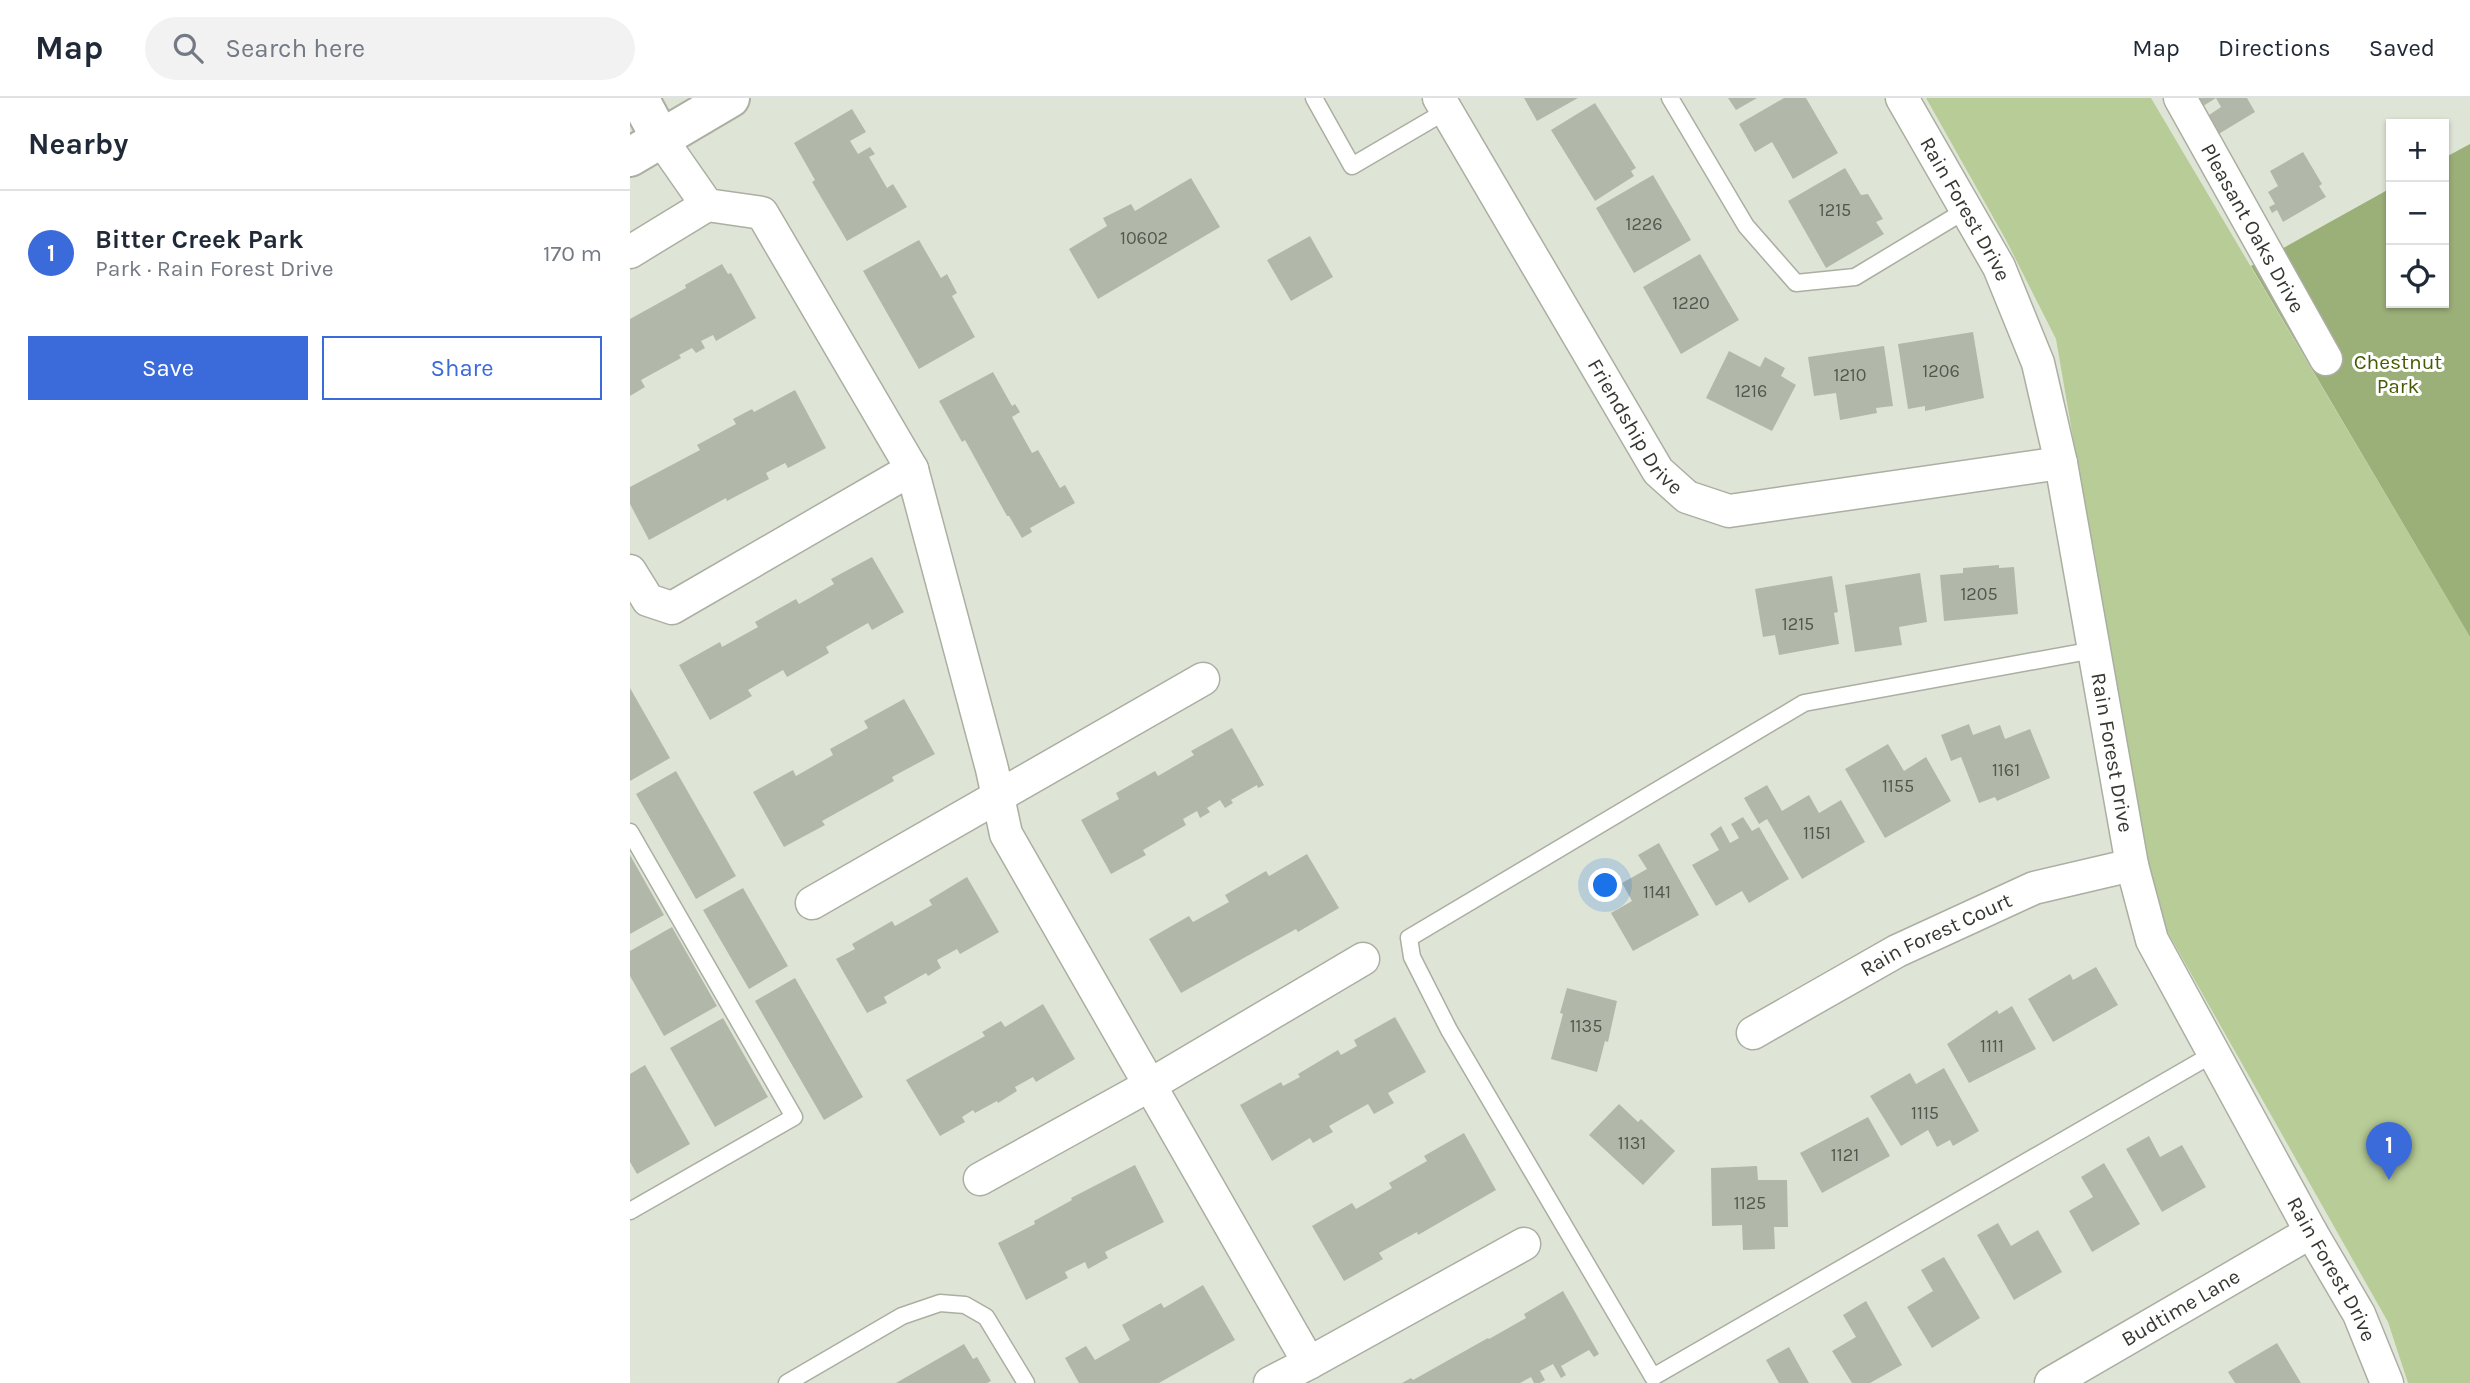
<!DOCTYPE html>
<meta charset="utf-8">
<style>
:root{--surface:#fff;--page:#f2f2f3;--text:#1f2937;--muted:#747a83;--line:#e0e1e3;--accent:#3b6ada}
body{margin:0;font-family:Karla,sans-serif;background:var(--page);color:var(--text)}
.controls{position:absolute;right:21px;top:21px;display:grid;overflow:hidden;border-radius:0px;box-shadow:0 2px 5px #0004}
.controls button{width:63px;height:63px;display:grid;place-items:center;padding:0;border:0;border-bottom:2px solid var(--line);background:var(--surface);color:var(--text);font:35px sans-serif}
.you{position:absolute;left:976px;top:788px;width:24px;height:24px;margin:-18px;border:5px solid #fff;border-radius:50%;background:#1a73e8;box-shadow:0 0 0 10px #1a73e833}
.badge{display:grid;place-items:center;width:46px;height:46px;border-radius:50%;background:var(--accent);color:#fff;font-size:23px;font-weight:700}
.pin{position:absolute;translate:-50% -58px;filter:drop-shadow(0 2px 4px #0008)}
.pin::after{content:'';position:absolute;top:37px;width:24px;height:21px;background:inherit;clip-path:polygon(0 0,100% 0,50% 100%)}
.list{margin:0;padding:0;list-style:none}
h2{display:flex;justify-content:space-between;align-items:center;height:91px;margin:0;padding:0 28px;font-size:30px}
h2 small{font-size:23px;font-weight:400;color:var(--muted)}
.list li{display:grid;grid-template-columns:46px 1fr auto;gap:21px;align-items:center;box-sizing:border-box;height:126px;padding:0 28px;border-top:2px solid var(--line)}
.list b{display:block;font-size:26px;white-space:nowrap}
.list p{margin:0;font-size:23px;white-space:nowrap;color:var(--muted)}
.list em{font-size:23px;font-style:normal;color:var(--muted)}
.actions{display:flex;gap:14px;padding:21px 28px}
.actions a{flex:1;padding:16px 0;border:2px solid var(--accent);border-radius:0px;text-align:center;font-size:24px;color:var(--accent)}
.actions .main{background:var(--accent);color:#fff}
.icon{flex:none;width:38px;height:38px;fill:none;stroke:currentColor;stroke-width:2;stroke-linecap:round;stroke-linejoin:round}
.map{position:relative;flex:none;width:1840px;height:1285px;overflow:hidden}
header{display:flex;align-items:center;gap:42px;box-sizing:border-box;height:98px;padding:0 35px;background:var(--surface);border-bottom:2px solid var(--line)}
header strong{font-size:33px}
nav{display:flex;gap:38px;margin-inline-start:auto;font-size:24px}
.search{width:490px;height:63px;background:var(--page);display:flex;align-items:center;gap:18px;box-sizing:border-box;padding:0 24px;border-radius:38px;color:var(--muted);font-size:26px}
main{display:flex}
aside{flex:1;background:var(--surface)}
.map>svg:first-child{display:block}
.green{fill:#b8cc97}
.forest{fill:#9baf78}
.building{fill:#b2b8a9}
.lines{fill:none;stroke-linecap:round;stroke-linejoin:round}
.lane-casing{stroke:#aaafa1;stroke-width:19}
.street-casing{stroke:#aaafa1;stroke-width:35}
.secondary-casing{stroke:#aaafa1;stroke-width:42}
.lane{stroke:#fff;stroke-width:16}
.street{stroke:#fff;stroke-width:32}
.secondary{stroke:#fff;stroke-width:38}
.labels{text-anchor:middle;stroke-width:6;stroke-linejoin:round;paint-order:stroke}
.number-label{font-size:18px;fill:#54574f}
.street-label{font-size:21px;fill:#353731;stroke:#fff}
.park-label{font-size:21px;fill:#455c03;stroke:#fff}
</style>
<header>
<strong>Map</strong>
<div class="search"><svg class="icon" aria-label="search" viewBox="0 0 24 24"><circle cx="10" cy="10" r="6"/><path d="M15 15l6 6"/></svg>Search here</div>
<nav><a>Map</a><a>Directions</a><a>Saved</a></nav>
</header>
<main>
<aside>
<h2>Nearby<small></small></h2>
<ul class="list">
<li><span class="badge">1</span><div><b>Bitter Creek Park</b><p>Park · Rain Forest Drive</p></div><em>170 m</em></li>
</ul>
<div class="actions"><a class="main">Save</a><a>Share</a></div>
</aside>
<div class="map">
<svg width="1840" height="1285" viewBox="0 0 1840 1285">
<rect width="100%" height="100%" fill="#dfe5d6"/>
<!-- green -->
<path class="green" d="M1296 0H1521L1840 539V1285H1778L1758 1224 1533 826 1507 711 1426 241 1376 142Z"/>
<!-- forest -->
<path class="forest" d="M1840 46V539L1621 168 1761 90V205H1814V60Z"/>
<!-- building -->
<path class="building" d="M894 0H948L907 23Z
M1098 0H1127L1106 12Z
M1154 0H1176L1208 55 1163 81 1142 44 1125 54 1109 26Z
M1564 0H1617L1625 14 1587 37 1576 19 1591 9 1586 0 1570 10Z
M965 5 1006 70 1001 73 1004 78 965 103 921 32Z
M222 11 236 34 220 43 228 56 240 49 245 56 239 59 257 90 263 86 277 109 217 143 182 84 185 82 164 45Z
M1673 54 1692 86 1689 88 1696 99 1653 124 1647 112 1642 115 1639 109 1645 106 1638 94 1648 88 1640 73Z
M1215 70 1231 97 1238 96 1253 121 1246 124 1254 136 1196 170 1158 103Z
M1023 77 1061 142 1004 175 966 110Z
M561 80 590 129 468 201 439 151 477 128 473 120 501 106 505 113Z
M680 138 703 179 661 203 637 162Z
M289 142 311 180 317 176 327 195 322 198 345 239 289 271 233 173Z
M1070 156 1109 222 1051 256 1013 189Z
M92 166 98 176 101 175 126 220 86 243 83 237 71 243 75 250 66 255 62 250 49 257 51 260 11 282 15 289 0 298V221L56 190 55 187Z
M1343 234 1354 300 1295 313V308L1278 311 1268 246Z
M1254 248 1263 308 1246 310 1247 315 1210 322 1206 295 1184 298 1178 259Z
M1099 253 1130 269 1135 259 1155 270 1151 278 1166 287 1142 333 1076 300Z
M363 274 382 308 385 306 390 314 382 319 402 355 408 352 430 390 435 387 445 405 400 430 402 434 392 440 379 418H377L335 342 332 344 309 303Z
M165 292 196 350 158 370 155 365 136 375 139 381 97 403 96 400 19 442 0 406V389L70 352 67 347 106 326 103 321 122 311 124 314Z
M242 459 274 514 242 532 238 525 196 549 199 555 157 579 153 572 118 592 122 598 80 622 49 567 90 544 92 549 128 529 125 524 166 501 169 506 204 486 201 481Z
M1369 467V470L1384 469 1388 516 1314 523 1310 477 1333 475V470Z
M1290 475 1297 524 1269 529 1272 547 1225 554 1215 487Z
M1202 478 1208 514 1204 515 1209 546 1149 557 1145 537 1133 539 1125 491Z
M0 590 40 660 0 683Z
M274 601 305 656 262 679 264 683 192 723 195 727 154 749 123 694 163 672 166 678 203 657 200 651 238 630 234 623Z
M1339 626 1343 637 1370 627 1375 641 1400 631 1420 680 1367 703 1365 699 1349 705 1331 659 1321 663 1311 637Z
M602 630 634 687 628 690 627 687 601 702 603 705 595 710 590 702 577 710 580 714 570 720 567 713 553 721 556 727 513 752 516 757 481 776 451 722 489 701 486 695 525 673 528 678 564 657 561 653Z
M1258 646 1274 673 1296 659 1321 703 1255 740 1215 671Z
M46 673 106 778 66 801 6 696Z
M1137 687 1152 713 1179 697 1189 715 1211 702 1235 744 1172 781 1137 721 1129 726 1114 700Z
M1113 719 1122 733 1129 729 1159 781 1119 805 1112 793 1086 808 1062 767 1089 752 1080 736 1091 728 1100 745 1109 740 1101 726Z
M1029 745 1069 817 1003 853 981 815 1002 803 992 785 1017 771 1008 757Z
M677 756 709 810 668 834 666 831 551 895 519 841 559 818 563 824 599 804 595 797 636 773 639 778Z
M0 757 34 817 0 836Z
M337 779 369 834 330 856 327 851 307 862 311 870 298 878 296 875 254 899 257 905 237 915 206 861 225 851 222 846 262 823 265 828 302 807 299 802Z
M113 790 158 868 119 891 73 812Z
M42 829 87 908 34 938 0 878V853Z
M1466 869 1488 907 1423 944 1398 901 1440 876 1443 882Z
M165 880 233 999 194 1022 125 903Z
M937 890 987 903 978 944 975 943 967 974 921 961 933 916 930 915Z
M413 906 445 961 406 984 403 979 385 989 387 993 368 1005 367 1003 345 1015 343 1012 332 1019 335 1024 310 1038 276 982 355 938 352 934 371 923 375 929Z
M1382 908 1406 951 1339 985 1317 946 1367 912 1369 916Z
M765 919 796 974 758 995 764 1005 744 1016 738 1006 699 1028 703 1034 683 1045 680 1040 642 1063 610 1007 651 984 653 988 670 979 668 976 708 952 711 957 727 948 724 942Z
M93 920 138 999 85 1029 40 950Z
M15 967 60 1046 7 1076 0 1064V976Z
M1314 970 1349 1033 1323 1048 1320 1042 1307 1049 1298 1032 1271 1048 1240 998 1280 975 1286 986Z
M989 1006 1008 1024 1011 1021 1045 1053 1013 1087 959 1037Z
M1238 1019 1260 1058 1192 1095 1170 1055Z
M834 1035 866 1092 788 1137 787 1134 749 1155 753 1161 714 1183 682 1128 722 1105 726 1111 762 1090 759 1085 797 1063 794 1058Z
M1519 1038 1530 1059 1552 1047 1576 1089 1532 1114 1496 1051Z
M1474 1065 1510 1126 1462 1154 1439 1113 1463 1099 1451 1079Z
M505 1067 534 1124 475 1154 478 1160 458 1171 455 1164 435 1174 438 1180 396 1202 368 1145 405 1126 404 1123 442 1102 441 1100Z
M1127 1068 1128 1082H1157L1158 1129H1144L1145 1151 1113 1152 1112 1127 1082 1128 1081 1070Z
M1368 1125 1381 1148 1408 1132 1432 1174 1384 1202 1347 1137Z
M1314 1159 1350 1220 1302 1250 1277 1209 1303 1193 1291 1172Z
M573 1187 605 1242 529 1285H449L435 1260 456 1248 465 1262 500 1242 492 1227 531 1205 534 1210Z
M933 1193 969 1256 964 1259 959 1252 931 1268 936 1277 931 1280 923 1266 910 1273 915 1282 910 1285H904L901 1279 890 1285H772L781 1280 783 1282 858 1240 859 1241 896 1220 894 1216Z
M1236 1203 1272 1267 1240 1285H1222L1202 1253 1226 1239 1213 1217Z
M1647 1245 1671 1285H1605L1598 1274Z
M334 1246 343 1261 347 1259 361 1283 357 1285H266Z
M1159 1249 1179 1285H1149L1136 1262Z"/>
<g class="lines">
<defs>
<path id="lane" d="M684 0 722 68 816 13
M1040 0 1116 128 1166 185 1225 179 1336 112
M1464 552 1174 605 779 840 782 859 819 932 1023 1279 1583 956
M0 734 164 1019 0 1113
M157 1285 272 1218 310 1205 335 1207 356 1219 396 1285"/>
<g id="street">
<path id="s1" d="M809 0 1028 373 1057 399 1099 413 1431 365"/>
<path id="s2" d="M1272 0 1369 169 1408 265 1431 365 1502 767 1522 842 1681 1134 1729 1216 1757 1285"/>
<path id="s3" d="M1550 0 1696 261"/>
<path d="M31 41 77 107 132 115 282 371 362 671 376 736 679 1265 894 1146"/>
<path d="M0 154 77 107"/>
<path d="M0 473 18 502 42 510 282 371"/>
<path d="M182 805 573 581"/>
<path id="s4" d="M1123 935 1267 853 1404 790 1502 767"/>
<path d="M350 1081 520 987 733 861"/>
<path d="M640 1285 679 1265"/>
<path id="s5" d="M1421 1285 1681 1134"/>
</g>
<path id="secondary" d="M9 0 31 41
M0 59 100 0"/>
</defs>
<!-- lane casing -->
<use href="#lane" class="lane-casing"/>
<!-- street casing -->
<use href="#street" class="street-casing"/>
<!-- secondary casing -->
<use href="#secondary" class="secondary-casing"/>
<!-- lane -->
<use href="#lane" class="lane"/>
<!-- street -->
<use href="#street" class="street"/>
<!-- secondary -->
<use href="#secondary" class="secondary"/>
</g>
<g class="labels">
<!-- number labels -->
<g class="number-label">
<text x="1205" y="118">1215</text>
<text x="1014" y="132">1226</text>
<text x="514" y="146">10602</text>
<text x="1061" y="211">1220</text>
<text x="1311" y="279">1206</text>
<text x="1220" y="283">1210</text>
<text x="1121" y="299">1216</text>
<text x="1349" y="502">1205</text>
<text x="1168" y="532">1215</text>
<text x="1376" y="678">1161</text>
<text x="1268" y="694">1155</text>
<text x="1187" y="741">1151</text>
<text x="1027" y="800">1141</text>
<text x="956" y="934">1135</text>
<text x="1362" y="954">1111</text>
<text x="1295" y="1021">1115</text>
<text x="1002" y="1051">1131</text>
<text x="1215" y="1063">1121</text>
<text x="1120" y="1111">1125</text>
</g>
<!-- street labels -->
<g class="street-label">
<text dy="7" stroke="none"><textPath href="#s2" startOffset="128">Rain Forest Drive</textPath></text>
<text dy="7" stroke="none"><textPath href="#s3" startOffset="149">Pleasant Oaks Drive</textPath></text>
<text dy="7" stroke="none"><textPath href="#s1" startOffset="383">Friendship Drive</textPath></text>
<text dy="7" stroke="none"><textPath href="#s2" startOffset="695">Rain Forest Drive</textPath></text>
<text dy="7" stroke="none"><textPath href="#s4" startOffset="208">Rain Forest Court</textPath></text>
<text dy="7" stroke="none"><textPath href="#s2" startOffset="1262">Rain Forest Drive</textPath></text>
<text dy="7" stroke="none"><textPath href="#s5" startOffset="150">Budtime Lane</textPath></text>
</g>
<!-- park labels -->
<g class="park-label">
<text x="1768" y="271">Chestnut<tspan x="1768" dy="24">Park</tspan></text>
</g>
</g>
</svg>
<div class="controls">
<button>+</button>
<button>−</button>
<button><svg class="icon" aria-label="locate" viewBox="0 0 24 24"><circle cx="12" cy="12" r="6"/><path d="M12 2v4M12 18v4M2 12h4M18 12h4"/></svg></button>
</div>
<div class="you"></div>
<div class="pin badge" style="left:1759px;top:1082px">1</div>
</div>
</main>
